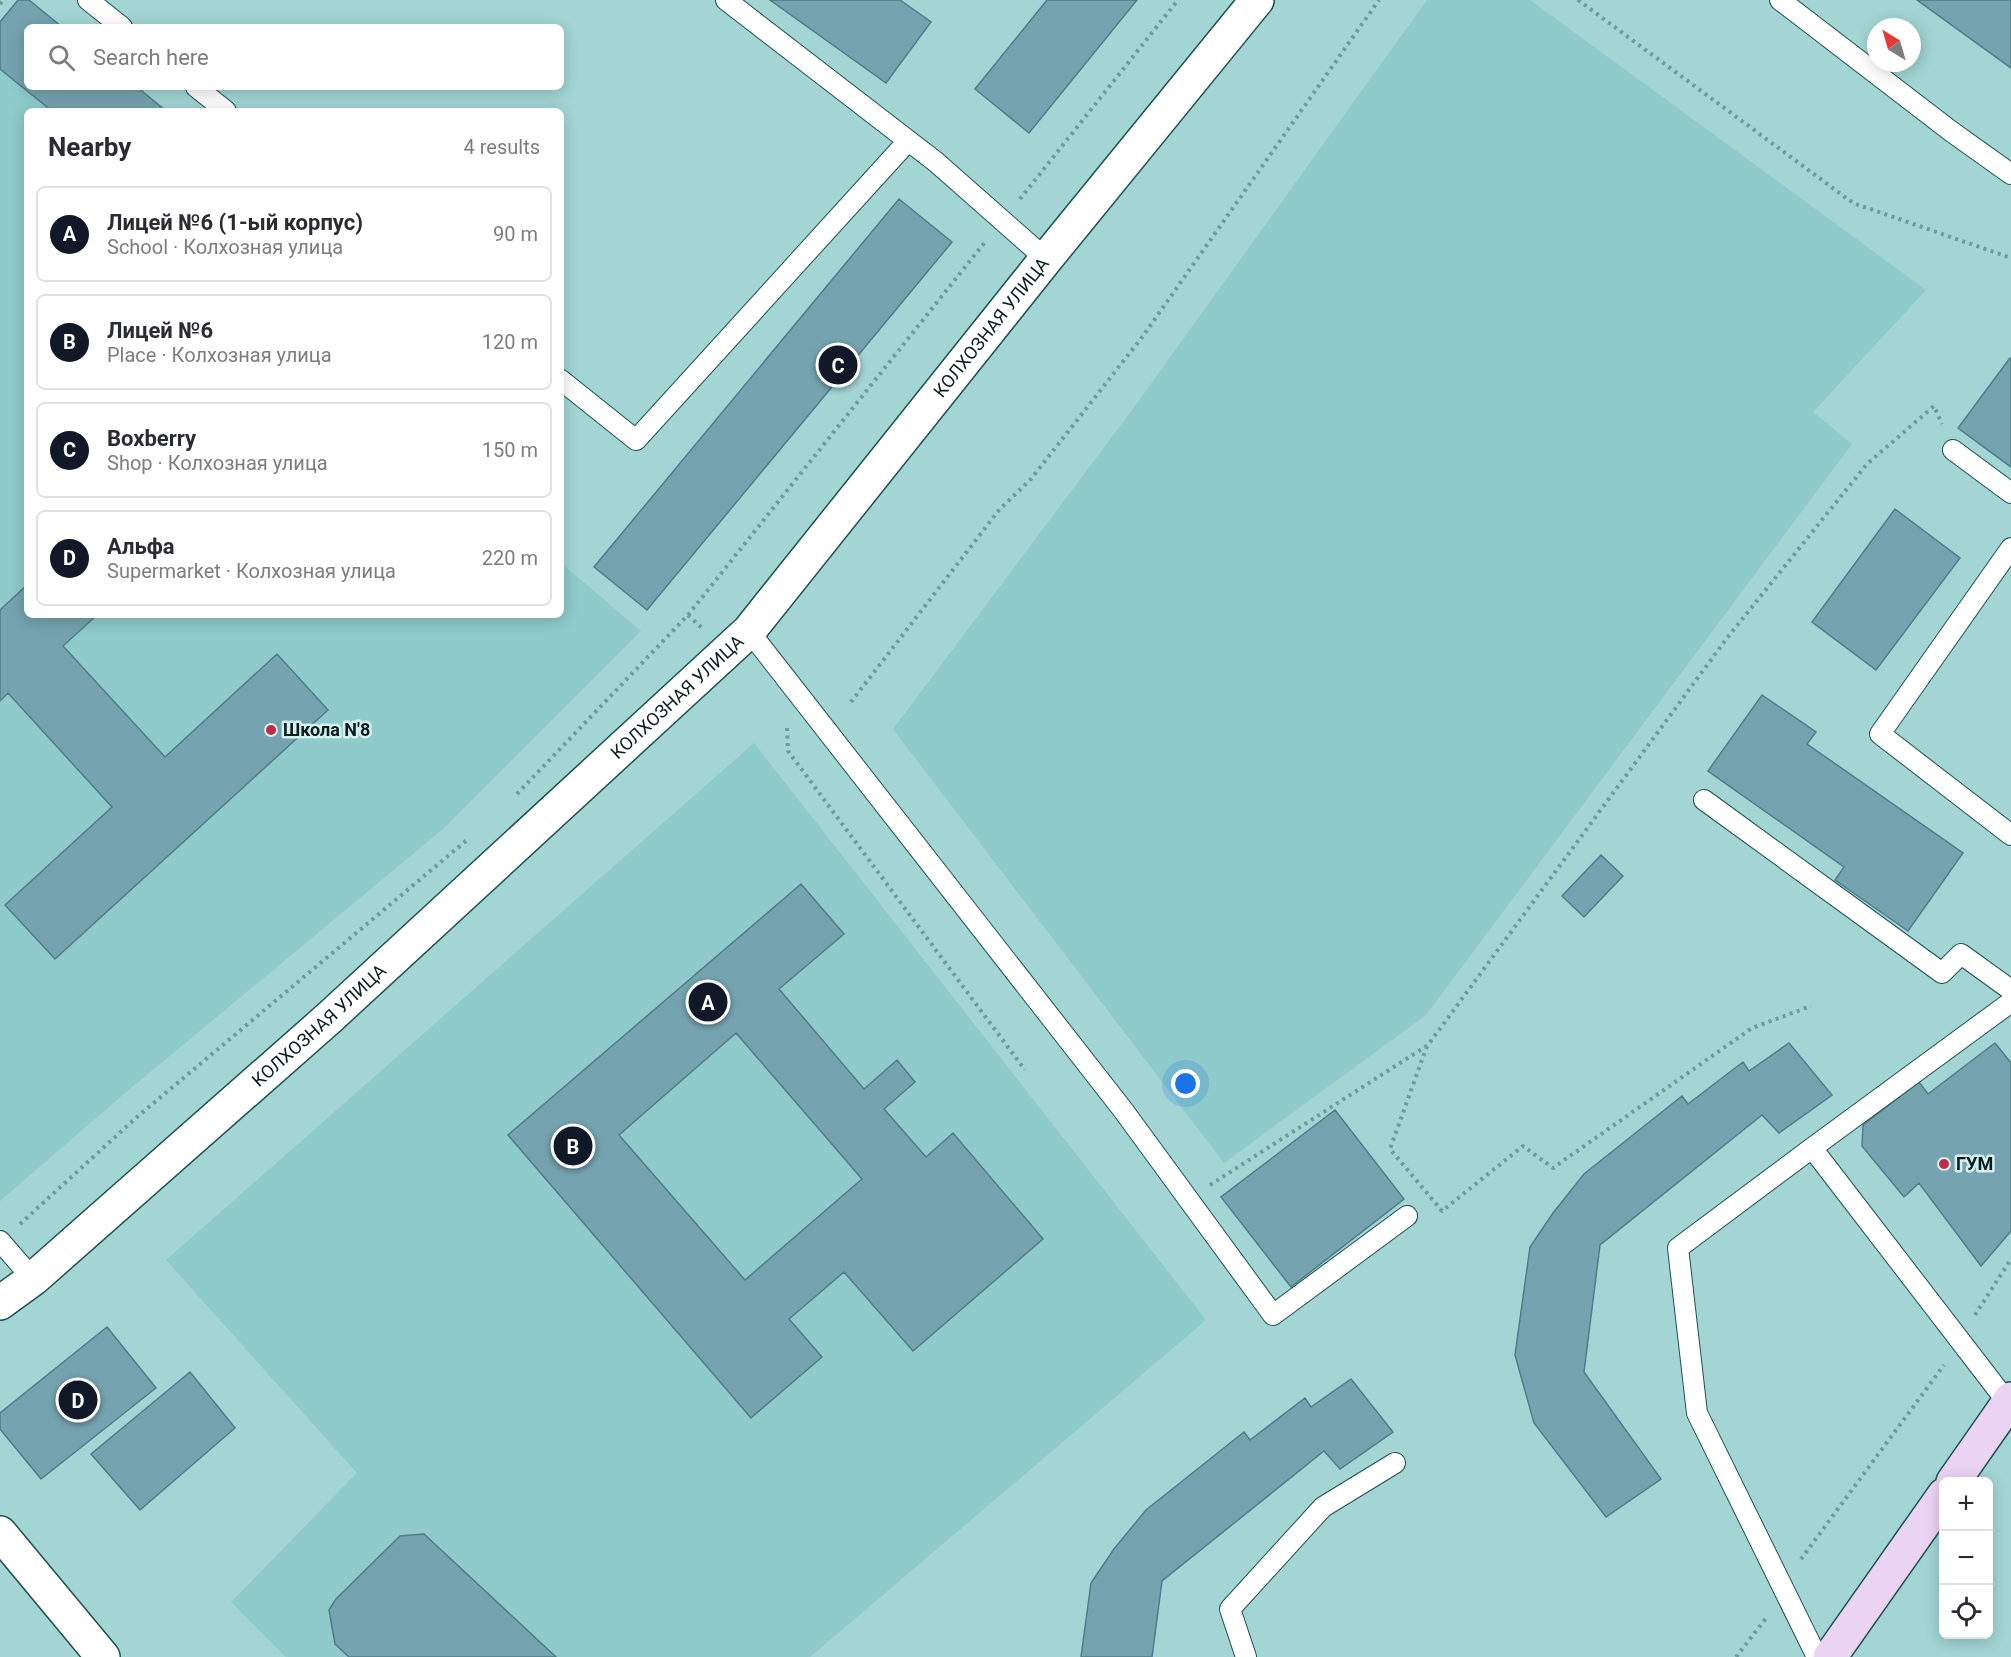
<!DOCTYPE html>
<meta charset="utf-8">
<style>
:root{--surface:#fff;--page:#f2f2f3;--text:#2b2b33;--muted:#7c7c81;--line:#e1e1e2;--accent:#111827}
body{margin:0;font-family:Roboto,sans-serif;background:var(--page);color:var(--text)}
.controls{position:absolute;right:18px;bottom:18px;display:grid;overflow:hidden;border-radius:9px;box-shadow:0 3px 15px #0003}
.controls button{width:54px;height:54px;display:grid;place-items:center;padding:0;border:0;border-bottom:2px solid var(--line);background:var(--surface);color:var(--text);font:30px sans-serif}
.compass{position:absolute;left:1867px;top:18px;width:54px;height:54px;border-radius:50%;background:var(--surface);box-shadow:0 3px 15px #0003;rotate:323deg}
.you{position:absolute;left:1186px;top:1084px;width:21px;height:21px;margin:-15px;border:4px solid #fff;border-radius:50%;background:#1a73e8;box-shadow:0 0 0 9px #1a73e833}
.badge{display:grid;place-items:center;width:39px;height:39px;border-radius:50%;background:var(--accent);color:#fff;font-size:20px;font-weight:700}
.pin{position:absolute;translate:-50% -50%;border:3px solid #fff;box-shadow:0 2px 6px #0006}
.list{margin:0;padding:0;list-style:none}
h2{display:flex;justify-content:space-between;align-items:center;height:78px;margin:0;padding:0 24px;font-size:26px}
h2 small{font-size:20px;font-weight:400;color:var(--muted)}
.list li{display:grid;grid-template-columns:39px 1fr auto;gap:18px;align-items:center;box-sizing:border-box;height:96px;margin:0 12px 12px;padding:0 12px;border:2px solid var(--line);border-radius:9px}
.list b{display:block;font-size:22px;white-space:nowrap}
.list p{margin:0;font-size:20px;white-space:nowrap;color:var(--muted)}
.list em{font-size:20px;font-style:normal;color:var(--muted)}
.icon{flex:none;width:33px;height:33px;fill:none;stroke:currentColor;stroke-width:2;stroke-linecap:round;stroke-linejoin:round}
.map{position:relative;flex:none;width:2011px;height:1657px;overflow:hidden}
.search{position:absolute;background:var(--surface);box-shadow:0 3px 15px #0003;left:24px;top:24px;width:540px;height:66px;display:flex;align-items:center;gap:15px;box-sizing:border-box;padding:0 21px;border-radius:9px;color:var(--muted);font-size:22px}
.panel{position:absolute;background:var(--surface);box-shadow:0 3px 15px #0003;left:24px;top:108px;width:540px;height:510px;border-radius:9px}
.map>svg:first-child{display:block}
.built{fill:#8ecbca}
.building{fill:#75a3af;stroke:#507d88;stroke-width:1.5;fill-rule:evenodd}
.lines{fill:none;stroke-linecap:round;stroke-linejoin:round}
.service-casing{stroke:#1f5050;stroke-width:22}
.minor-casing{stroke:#1f5050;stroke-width:36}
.secondary-casing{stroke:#1f5050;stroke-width:36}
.path{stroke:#719a99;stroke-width:4;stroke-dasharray:3 4.5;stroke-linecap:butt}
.service{stroke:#fff;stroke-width:20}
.minor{stroke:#fff;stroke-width:33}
.secondary{stroke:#ebd3f4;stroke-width:33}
.poi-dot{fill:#bd2d48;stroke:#d7f0f0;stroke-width:2}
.labels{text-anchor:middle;stroke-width:5;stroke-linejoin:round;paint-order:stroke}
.street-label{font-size:18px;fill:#081d1d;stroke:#d7f0f0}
.poi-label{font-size:18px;font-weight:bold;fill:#081d1d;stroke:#d7f0f0;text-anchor:start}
</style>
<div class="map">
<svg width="2011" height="1657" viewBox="0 0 2011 1657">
<rect width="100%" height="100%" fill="#a2d5d4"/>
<!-- built -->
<path class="built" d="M1427 0H1530L1926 290 1813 412 1852 444 1426 1015 1224 1163 893 729 1135 406Z
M0 69 52 111H27V615H561V563L641 631 443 829 125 1093 0 1201Z
M754 743 1206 1320 810 1657H286L231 1602 357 1473 166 1260Z"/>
<!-- building -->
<path class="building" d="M18 0H29L62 27H27V87H137L166 111H52L0 69V22Z
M770 0H900L931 22 886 83Z
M1047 0H1137L1029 133 975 89Z
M1917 0H2011V68Z
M899 199 952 242 647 610 594 567Z
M2010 358 2011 359V467L1958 428Z
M1895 509 1960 558 1876 670 1812 622Z
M27 585V615H97L63 646 165 757 277 654 328 710 55 959 5 905 112 807 8 693 0 701V610Z
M1762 695 1816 732 1807 744 1963 853 1908 931 1835 880 1844 867 1708 771Z
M1601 855 1623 876 1584 917 1562 896Z
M801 884 844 934 779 989 864 1089 897 1060 915 1082 884 1109 926 1157 953 1133 1043 1239 913 1351 844 1272 789 1319 822 1357 751 1418 508 1135ZM736 1033 862 1179 745 1280 619 1135Z
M1789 1043 1832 1095 1779 1133 1762 1115 1600 1245 1584 1372 1661 1479 1606 1517 1534 1423 1515 1355 1530 1247 1553 1213 1584 1174 1682 1096 1688 1104 1743 1062 1749 1071Z
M1995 1043 2011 1063V1231L1981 1266 1919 1183 1904 1197 1862 1146 1863 1125 1919 1082 1928 1094Z
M1335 1110 1404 1199 1291 1287 1221 1197Z
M107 1327 156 1388 41 1479 0 1429V1413Z
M190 1372 235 1428 140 1510 91 1454Z
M1351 1379 1393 1432 1340 1469 1324 1451 1162 1581 1152 1657H1081L1091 1583 1114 1549 1146 1510 1244 1432 1250 1440 1305 1398 1311 1407Z
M424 1534 556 1657H349L335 1644 329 1610 336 1599 400 1536Z"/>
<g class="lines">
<defs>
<path id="service" d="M88 0 122 27
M726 0 936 162 1046 259
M1780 0 1952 132 2011 174
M196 87 226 111
M561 380 636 440 908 141
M1953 450 2011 493
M2011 548 1880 734 2011 835
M749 631 1123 1110 1273 1315 1407 1216
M1704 800 1942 973 1961 954 2011 990
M1812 1148 2011 1002
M0 1241 33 1279
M1246 1657 1230 1609 1323 1507 1395 1463
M1817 1657 1697 1413 1678 1248 1812 1148 2008 1403"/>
<g id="minor">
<path id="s1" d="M0 1303 33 1279 329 1018 749 631 1046 259 1257 0"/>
<path d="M0 1533 103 1657"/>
</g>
<path id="secondary" d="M1953 1482 2011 1399
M1830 1657 1944 1495"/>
</defs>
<!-- service casing -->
<use href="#service" class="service-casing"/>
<!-- minor casing -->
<use href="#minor" class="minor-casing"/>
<!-- secondary casing -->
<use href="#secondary" class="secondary-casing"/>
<!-- path -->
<path class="path" d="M1578 0 1853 203 2011 258
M0 4 3 0
M1020 199 1178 0
M688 615 703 629
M851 702 999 510 1031 479 1143 336 1379 0
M787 728 788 751 1025 1070
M517 794 688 615 985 242
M1427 1046 1390 1149 1442 1211 1523 1146 1553 1168 1752 1028 1811 1006
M1210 1185 1428 1045 1727 638 1867 464 1934 406 1942 424
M20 1224 137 1117 467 840
M1975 1315 2011 1259
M1801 1559 1944 1365
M1736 1657 1767 1617"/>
<!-- service -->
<use href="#service" class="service"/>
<!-- minor -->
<use href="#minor" class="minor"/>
<!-- secondary -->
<use href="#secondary" class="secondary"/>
</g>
<!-- markers -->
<g class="poi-dot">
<circle cx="271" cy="730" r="6"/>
<circle cx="1944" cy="1164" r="6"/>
</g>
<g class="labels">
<!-- street labels -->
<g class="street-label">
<text dy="6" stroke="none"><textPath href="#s1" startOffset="1395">КОЛХОЗНАЯ УЛИЦА</textPath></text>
<text dy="6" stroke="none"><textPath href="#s1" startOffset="909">КОЛХОЗНАЯ УЛИЦА</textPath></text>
<text dy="6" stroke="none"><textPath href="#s1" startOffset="423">КОЛХОЗНАЯ УЛИЦА</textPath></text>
</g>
<!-- poi labels -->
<g class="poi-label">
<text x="283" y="736">Школа N'8</text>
<text x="1956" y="1170">ГУМ</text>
</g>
</g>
</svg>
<div class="controls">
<button>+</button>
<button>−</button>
<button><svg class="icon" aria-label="locate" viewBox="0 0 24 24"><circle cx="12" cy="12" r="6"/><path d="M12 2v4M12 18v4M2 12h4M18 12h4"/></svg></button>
</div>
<svg class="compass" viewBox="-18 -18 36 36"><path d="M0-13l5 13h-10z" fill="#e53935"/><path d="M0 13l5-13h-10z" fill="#7c7c81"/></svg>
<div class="you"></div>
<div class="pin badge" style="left:708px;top:1002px">A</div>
<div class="pin badge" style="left:573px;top:1146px">B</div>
<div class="pin badge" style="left:838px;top:365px">C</div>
<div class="pin badge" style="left:78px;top:1400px">D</div>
<div class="search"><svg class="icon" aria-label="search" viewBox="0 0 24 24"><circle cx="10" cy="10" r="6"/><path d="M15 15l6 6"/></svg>Search here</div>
<section class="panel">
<h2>Nearby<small>4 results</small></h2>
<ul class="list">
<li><span class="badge">A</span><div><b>Лицей №6 (1-ый корпус)</b><p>School · Колхозная улица</p></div><em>90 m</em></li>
<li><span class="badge">B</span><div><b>Лицей №6</b><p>Place · Колхозная улица</p></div><em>120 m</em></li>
<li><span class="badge">C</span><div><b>Boxberry</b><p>Shop · Колхозная улица</p></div><em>150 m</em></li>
<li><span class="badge">D</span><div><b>Альфа</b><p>Supermarket · Колхозная улица</p></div><em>220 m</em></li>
</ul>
</section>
</div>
